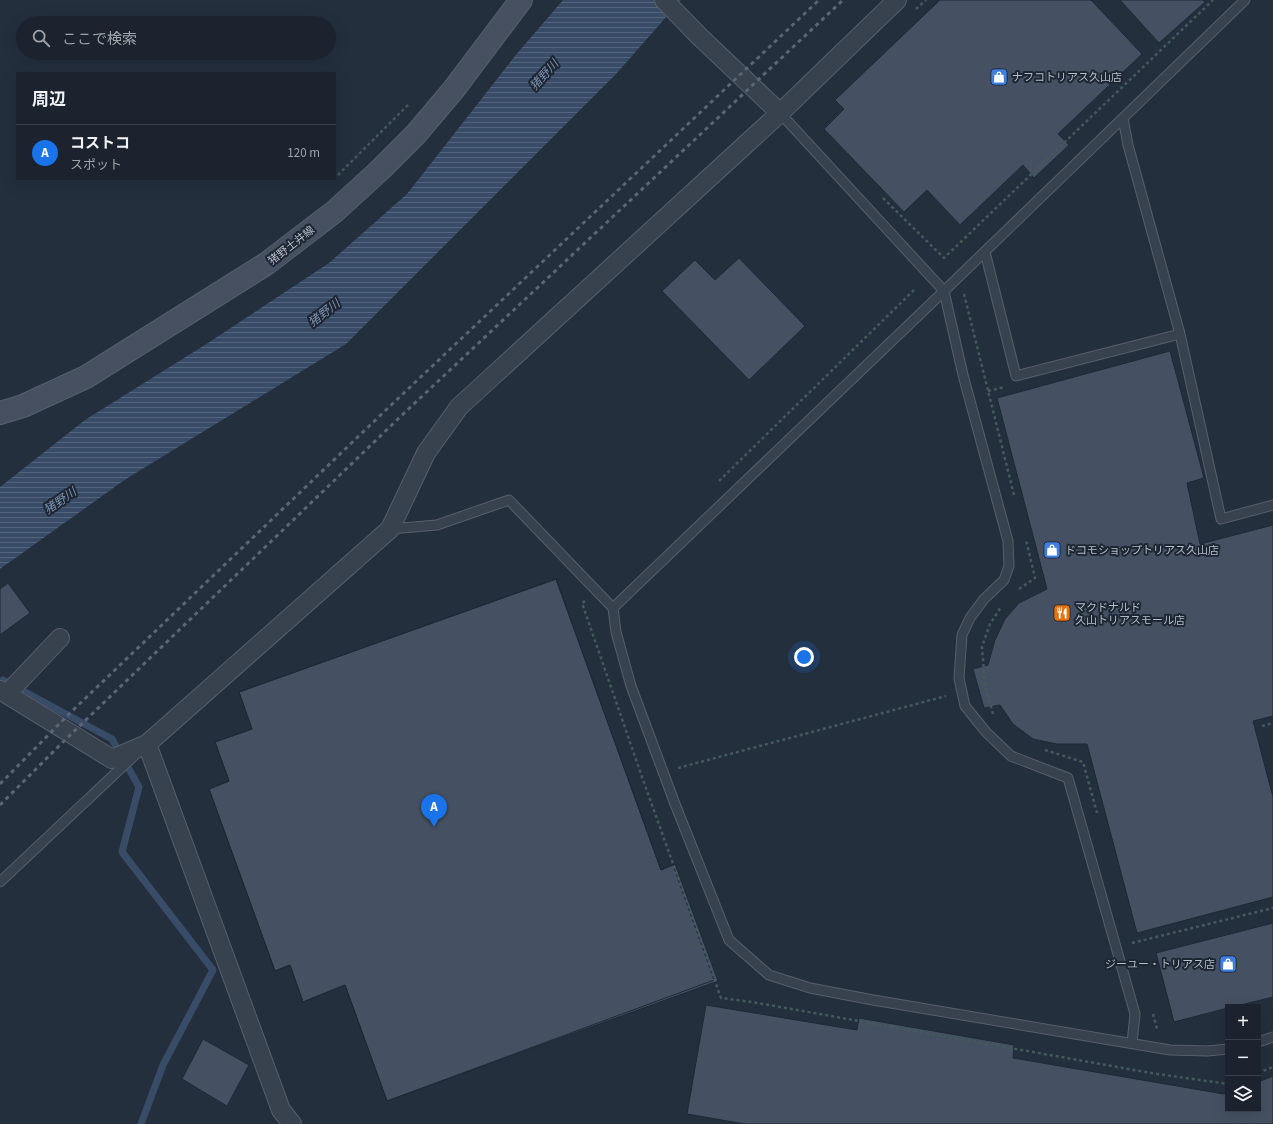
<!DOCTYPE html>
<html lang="ja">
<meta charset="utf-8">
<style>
:root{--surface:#1b232e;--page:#282f3a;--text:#f1f3f6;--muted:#a0a4aa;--line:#39404a;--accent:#1a73e8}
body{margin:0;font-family:"Source Sans 3","Noto Sans JP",sans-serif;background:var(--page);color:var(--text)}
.controls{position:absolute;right:12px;bottom:12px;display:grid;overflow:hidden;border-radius:0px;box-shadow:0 4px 16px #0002}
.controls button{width:36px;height:36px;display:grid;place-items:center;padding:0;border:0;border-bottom:1px solid var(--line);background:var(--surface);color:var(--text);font:20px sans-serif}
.you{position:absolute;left:804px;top:657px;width:14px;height:14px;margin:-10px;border:3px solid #fff;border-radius:50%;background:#1a73e8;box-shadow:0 0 0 6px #1a73e833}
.badge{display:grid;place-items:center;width:26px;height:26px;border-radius:50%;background:var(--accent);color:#fff;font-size:13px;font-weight:700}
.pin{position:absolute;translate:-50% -33px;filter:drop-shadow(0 1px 2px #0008)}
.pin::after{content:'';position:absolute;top:21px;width:14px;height:12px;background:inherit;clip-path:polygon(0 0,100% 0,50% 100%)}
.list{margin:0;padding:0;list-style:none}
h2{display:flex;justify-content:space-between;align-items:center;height:52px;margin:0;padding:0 16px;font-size:17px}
h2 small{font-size:13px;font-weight:400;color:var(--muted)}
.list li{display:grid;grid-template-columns:26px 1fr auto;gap:12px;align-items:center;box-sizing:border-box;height:56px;padding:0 16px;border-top:1px solid var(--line)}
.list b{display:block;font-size:15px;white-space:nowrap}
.list p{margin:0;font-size:13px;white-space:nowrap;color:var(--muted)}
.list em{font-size:13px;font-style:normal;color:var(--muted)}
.icon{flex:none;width:22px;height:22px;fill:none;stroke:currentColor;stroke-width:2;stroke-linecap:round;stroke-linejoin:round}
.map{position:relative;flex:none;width:1273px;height:1124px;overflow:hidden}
.search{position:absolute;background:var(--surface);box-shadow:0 4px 16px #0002;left:16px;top:16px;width:320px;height:44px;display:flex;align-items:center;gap:10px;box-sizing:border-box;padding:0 14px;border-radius:22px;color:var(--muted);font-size:15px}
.panel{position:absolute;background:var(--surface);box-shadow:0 4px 16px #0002;left:16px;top:72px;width:320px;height:108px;border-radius:0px}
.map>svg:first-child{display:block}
.water{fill:url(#water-rules)}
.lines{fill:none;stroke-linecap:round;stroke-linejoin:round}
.stream{stroke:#394c67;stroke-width:7}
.building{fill:#455162;stroke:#1f2835}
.lane-casing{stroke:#565f6c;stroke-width:11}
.street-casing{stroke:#565f6c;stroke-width:20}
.secondary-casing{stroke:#565f6c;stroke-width:24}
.path{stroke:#44595c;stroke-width:2.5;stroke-dasharray:3 3;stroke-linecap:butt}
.lane{stroke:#38414e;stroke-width:9}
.street{stroke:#38414e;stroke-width:18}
.secondary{stroke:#465061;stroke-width:22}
.rail{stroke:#5a6575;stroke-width:3;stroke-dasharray:4 4;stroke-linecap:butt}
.labels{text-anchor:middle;stroke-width:4;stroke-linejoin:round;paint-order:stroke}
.poi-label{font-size:11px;fill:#b4bcc9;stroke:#1d2633;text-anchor:start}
.street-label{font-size:11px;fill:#b4bcc9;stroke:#1d2633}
.water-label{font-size:12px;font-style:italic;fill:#7c92b1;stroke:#1d2633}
</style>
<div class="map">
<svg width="1273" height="1124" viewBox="0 0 1273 1124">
<defs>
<pattern id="water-rules" width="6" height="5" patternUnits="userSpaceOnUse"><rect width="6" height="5" fill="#394c67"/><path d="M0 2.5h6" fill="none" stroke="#53647b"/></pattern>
</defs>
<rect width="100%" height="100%" fill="#242f3e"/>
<!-- water -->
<path class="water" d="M563 0H681L617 73 346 344 126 479 0 569V487L85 420 208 343 329 263 407 194 515 56Z"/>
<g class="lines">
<!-- stream -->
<path class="stream" d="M3 680 112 739 139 787 122 852 213 970 163 1065 141 1124"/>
</g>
<!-- building -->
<path class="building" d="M940 0H1091L1142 54 1058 134 1069 145 1034 178 1023 165 960 225 927 190 904 212 824 129 844 109 835 100Z
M1120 0H1203L1205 2 1159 43Z
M739 258 805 326 749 380 662 291 695 260 715 280Z
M1170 351 1204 478 1187 483 1200 544 1273 525V716L1253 721 1273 797V897L1137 933 1087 744H1057L1033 739 1013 724 1000 705 984 708 973 669 988 665 995 640 1005 619 1019 603 1047 589 997 398Z
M556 579 661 870 675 864 718 981 387 1101 345 985 303 1002 290 965 275 971 209 789 229 781 215 742 252 729 239 692Z
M556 579 661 870 673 865 714 980 387 1101 345 985 303 1002 290 965 275 971 209 789 229 781 215 742 252 729 239 692Z
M8 583 30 613 0 635V589Z
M1273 923V997L1233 1007H1228V1008L1174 1022 1156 953Z
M706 1005 857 1030 859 1018 1014 1045 1013 1058 1224 1094 1228 1092V1109H1258V1082L1273 1076V1124H745L687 1114Z
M203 1039 249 1065 227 1106 182 1079Z"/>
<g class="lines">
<defs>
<path id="lane" d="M780 113 944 291 963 375 1008 541 1009 566 1004 580 984 599 970 618 962 635 959 678 965 706 986 732 1011 756 1068 778 1135 1014 1132 1043
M1123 118 1128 145 1180 334 1221 519 1273 505
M985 252 1016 376 1180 334
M390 529 437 525 509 500 613 608 616 632 631 686 675 804 729 940 769 975 810 988 873 1000 1170 1050 1208 1051 1228 1049
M613 608 944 291 1245 0
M0 882 136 754
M1258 1042 1273 1037"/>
<path id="street" d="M664 0 700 37 780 113
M0 690 112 759 147 744 390 529 426 453 459 407 780 113 897 0
M7 694 60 638
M147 744 281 1110 292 1124"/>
<path id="secondary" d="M0 413 23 406 86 377 266 264 334 212 379 171 416 134 454 89 521 0"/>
</defs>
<!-- lane casing -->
<use href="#lane" class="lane-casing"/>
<!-- street casing -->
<use href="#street" class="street-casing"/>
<!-- secondary casing -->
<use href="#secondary" class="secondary-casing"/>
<!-- path -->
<path class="path" d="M916 9 926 0
M338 175 410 103
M883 198 944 258 1213 0
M964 294 1014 495
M988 391 1005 387
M719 481 916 288
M1019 589 1035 578 1026 540
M585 601 582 603 642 777 721 998 752 1002 1151 1073 1228 1084
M993 714 985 685 982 647 990 624 1001 607
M1262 726 1273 723
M1045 750 1083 762 1097 813
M678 768 946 696
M1132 943 1273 908
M1153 1014 1157 1029
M1258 1073 1273 1067"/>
<!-- lane -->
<use href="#lane" class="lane"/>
<!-- street -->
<use href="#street" class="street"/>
<!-- secondary -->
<use href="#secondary" class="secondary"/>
<!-- rail -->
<path class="rail" d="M0 784 69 714 388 408 819 0
M0 805 63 742 399 418 843 0"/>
</g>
<!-- icons -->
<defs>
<symbol id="shop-square" viewBox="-11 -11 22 22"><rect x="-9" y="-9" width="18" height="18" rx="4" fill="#3f7fe0" stroke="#1d2633"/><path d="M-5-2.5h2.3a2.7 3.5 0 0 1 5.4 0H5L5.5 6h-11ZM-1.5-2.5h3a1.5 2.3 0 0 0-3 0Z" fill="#fff"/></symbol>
<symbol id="restaurant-square" viewBox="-11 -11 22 22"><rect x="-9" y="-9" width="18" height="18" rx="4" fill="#e8710a" stroke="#1d2633"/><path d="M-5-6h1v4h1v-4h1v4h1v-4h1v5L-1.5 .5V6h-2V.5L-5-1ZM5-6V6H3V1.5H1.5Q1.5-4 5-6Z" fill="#fff"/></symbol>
</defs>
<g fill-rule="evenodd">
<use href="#shop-square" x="989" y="67" width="20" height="20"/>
<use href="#shop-square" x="1042" y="540" width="20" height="20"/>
<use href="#restaurant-square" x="1052" y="603" width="20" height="20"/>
<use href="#shop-square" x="1218" y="954" width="20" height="20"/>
</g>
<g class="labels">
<!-- poi labels -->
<g class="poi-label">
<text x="1012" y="81">ナフコトリアス久山店</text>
<text x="1065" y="554">ドコモショップトリアス久山店</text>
<text x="1075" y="611">マクドナルド<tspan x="1075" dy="13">久山トリアスモール店</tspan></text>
<text x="1215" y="968" text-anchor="end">ジーユー・トリアス店</text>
</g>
<!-- street labels -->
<g class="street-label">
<text transform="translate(291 245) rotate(-38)" y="4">猪野土井線</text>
</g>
<!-- water labels -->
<g class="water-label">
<text transform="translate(544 75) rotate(-48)" y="4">猪野川</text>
<text transform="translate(324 313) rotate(-38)" y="4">猪野川</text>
<text transform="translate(60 501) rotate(-35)" y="4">猪野川</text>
</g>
</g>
</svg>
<div class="controls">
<button>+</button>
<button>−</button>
<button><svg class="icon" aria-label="layers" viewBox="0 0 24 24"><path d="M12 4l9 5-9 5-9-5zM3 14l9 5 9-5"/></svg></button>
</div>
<div class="you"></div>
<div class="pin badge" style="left:434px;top:827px">A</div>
<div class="search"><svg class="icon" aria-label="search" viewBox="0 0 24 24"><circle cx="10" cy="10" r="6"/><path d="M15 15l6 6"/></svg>ここで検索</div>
<section class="panel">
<h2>周辺<small></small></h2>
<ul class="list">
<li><span class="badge">A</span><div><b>コストコ</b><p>スポット</p></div><em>120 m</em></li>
</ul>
</section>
</div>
